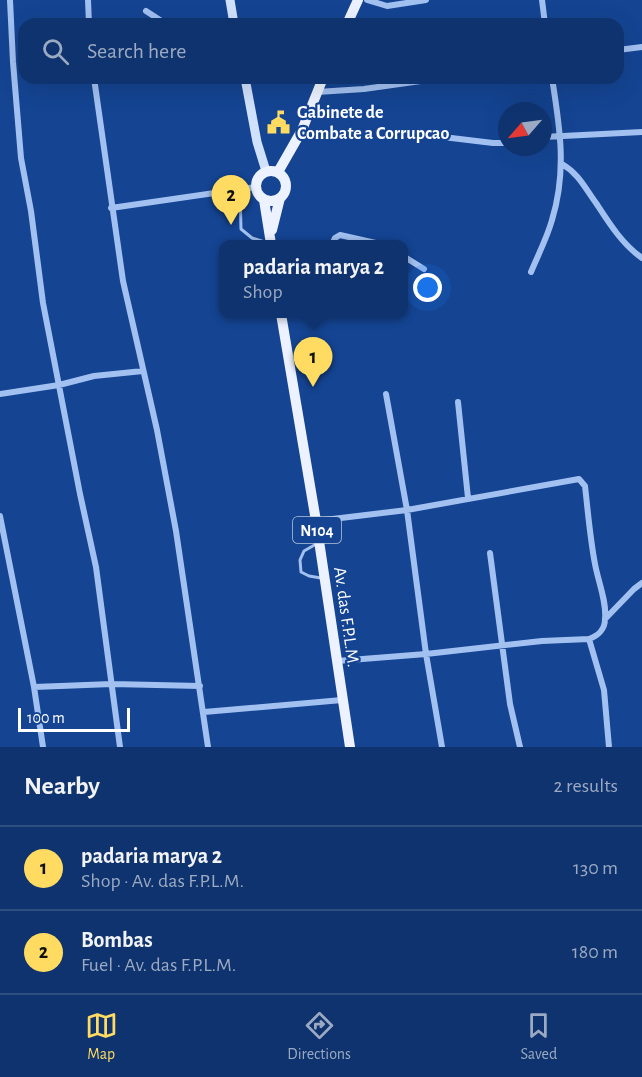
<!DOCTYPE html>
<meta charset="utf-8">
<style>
:root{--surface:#0f336e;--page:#1d3f76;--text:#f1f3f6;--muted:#9baac2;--line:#2f4e81;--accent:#ffdb62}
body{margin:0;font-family:"Alegreya Sans",sans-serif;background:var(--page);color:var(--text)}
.compass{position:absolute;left:498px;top:102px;width:54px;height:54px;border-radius:50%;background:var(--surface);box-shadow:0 6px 24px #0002;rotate:242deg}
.scale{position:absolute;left:18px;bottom:15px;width:112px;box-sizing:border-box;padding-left:6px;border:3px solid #fff;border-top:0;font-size:16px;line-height:21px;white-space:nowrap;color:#fff;-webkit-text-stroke:4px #144492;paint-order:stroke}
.you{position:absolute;left:428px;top:288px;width:21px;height:21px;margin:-15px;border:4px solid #fff;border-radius:50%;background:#1a73e8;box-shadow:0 0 0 9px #1a73e833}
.badge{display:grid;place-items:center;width:39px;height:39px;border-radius:50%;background:var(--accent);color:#111;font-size:20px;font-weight:700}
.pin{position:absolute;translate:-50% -50px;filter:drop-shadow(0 2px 3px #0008)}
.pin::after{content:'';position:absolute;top:32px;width:21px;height:18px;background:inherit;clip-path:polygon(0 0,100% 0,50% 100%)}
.popup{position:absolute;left:219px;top:240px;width:189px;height:78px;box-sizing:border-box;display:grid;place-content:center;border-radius:12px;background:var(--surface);filter:drop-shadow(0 2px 4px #0005);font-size:20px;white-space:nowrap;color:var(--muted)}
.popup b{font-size:22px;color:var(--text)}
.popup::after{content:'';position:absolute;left:50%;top:100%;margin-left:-12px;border:12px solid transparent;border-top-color:var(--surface)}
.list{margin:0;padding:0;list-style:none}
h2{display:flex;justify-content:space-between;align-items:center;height:78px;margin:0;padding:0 24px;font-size:26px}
h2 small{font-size:20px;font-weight:400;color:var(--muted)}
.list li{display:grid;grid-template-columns:39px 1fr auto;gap:18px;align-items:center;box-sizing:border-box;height:84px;padding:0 24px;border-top:2px solid var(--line)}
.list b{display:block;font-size:22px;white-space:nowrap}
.list p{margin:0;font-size:20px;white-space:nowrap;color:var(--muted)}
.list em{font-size:20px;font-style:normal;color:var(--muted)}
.icon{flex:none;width:33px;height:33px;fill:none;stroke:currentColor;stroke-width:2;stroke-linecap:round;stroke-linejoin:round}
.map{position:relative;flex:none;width:642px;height:747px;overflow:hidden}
.search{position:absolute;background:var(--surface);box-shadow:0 6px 24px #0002;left:18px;right:18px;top:18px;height:66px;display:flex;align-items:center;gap:15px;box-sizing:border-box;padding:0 21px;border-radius:18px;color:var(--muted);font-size:22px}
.sheet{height:246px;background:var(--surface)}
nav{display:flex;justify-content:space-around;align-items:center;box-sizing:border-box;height:84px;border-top:2px solid var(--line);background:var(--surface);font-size:16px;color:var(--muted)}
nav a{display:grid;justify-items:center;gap:3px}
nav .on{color:var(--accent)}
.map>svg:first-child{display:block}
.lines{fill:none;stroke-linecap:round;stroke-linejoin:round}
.service{stroke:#a2c1f1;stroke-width:3}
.minor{stroke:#a2c1f1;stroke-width:6}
.secondary{stroke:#d0e1fc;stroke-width:9}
.primary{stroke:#ecf2ff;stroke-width:10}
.labels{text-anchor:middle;stroke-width:4.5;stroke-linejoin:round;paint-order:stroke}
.shield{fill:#144492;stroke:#b8c7de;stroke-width:1.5}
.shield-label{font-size:16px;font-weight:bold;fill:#fff}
.poi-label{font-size:18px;font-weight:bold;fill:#fff;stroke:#144492;text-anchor:start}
.street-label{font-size:18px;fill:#fff;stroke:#144492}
</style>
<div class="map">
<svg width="642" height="747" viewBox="0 0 642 747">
<rect width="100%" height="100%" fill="#144492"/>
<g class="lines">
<!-- service -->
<path class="service" d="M240 191 241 229 252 238 268 243
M318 543 304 551 300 560 301 572 309 576 321 578"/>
<!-- minor -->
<path class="minor" d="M10 0 13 62 21 158 31 211 43 303 80 494 96 567 120 747
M88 0 89 24
M367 0 387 6 426 0
M542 0 545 24
M146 11 166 24
M618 50 642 47
M94 78 123 281 157 430 176 531 208 747
M317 92 364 89 442 78
M443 137 493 143H507
M543 137 642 132
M562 164C579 174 585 188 596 203 609 223 622 244 642 258
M111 208 256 187
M270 243 288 244
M332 244 335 238 340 235 380 244
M403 256 424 269
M531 272C538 255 547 238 552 220 567 171 560 128 552 78
M0 394 59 385 94 376 143 371
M386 394 407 510 426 654 442 747
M458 402 468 498
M0 516 34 687 43 747
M316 521 407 510 579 479 585 486C588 512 590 538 595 564 598 581 607 602 605 619 605 629 598 636 589 639L542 641 426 654 337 661
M490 553 510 704 520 747
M605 619 634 589 642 583
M589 639 604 690 609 747
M34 687 112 684 200 686
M204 712 342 700"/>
<!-- secondary -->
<path class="secondary" d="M230 0 234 24
M245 78 257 142 266 171"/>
<!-- primary -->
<path class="primary" d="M347 24 358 0
M256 186a15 15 0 1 1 30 0a15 15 0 1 1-30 0Z
M278 172 302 130 323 78
M264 200 271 244
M272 230 280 198
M281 314 316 521 350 747"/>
</g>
<!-- icons -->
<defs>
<symbol id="civic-bare" viewBox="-9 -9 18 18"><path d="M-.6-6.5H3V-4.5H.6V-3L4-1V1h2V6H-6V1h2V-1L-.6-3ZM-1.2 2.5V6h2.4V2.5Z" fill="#ffdb62" stroke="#144492" stroke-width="2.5" paint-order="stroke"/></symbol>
</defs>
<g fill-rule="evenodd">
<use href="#civic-bare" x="262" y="106" width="33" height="33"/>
</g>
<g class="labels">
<!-- shield labels -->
<rect class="shield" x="293" y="517" width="48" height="26" rx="4.5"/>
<g class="shield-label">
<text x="317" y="536">N104</text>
</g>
<!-- poi labels -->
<g class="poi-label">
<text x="297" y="118">Gabinete de<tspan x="297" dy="21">Combate a Corrupcao</tspan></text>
</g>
<!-- street labels -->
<g class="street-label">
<text transform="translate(347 617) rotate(82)" y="6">Av. das F.P.L.M.</text>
</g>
</g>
</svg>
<svg class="compass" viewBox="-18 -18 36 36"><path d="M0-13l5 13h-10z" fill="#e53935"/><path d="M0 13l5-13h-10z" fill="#9baac2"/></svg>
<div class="scale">100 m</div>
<div class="you"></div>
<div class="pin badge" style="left:313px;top:387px">1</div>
<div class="popup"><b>padaria marya 2</b>Shop</div>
<div class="pin badge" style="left:231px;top:225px">2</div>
<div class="search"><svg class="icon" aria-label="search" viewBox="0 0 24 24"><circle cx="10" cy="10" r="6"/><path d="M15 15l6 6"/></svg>Search here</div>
</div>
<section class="sheet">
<h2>Nearby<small>2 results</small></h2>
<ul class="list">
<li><span class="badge">1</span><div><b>padaria marya 2</b><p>Shop · Av. das F.P.L.M.</p></div><em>130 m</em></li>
<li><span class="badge">2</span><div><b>Bombas</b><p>Fuel · Av. das F.P.L.M.</p></div><em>180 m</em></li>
</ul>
</section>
<nav>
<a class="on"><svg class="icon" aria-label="map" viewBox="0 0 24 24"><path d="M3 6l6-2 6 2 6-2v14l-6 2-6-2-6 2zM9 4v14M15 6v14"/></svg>Map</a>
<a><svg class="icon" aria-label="directions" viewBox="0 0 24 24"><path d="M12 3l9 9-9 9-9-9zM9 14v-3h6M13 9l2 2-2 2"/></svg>Directions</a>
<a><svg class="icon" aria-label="saved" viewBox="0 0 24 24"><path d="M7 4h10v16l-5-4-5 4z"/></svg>Saved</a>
</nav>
